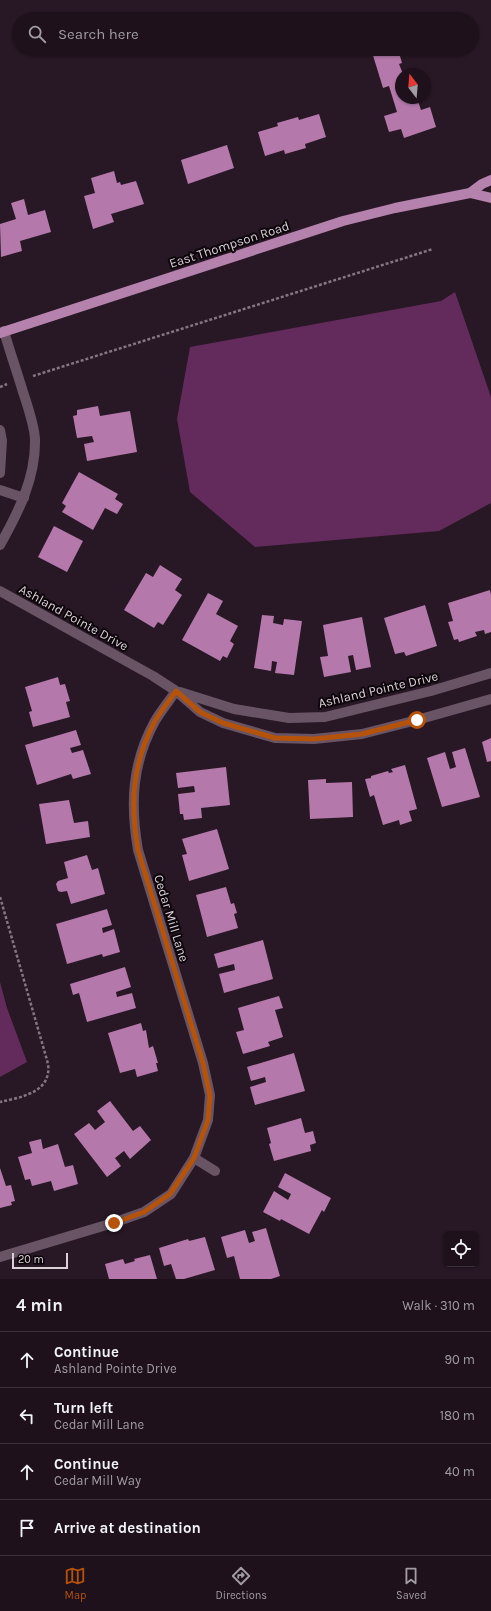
<!DOCTYPE html>
<meta charset="utf-8">
<style>
:root{--surface:#1e111c;--page:#261a25;--text:#f1f3f6;--muted:#a19da3;--line:#3c313b;--accent:#b45309}
body{margin:0;font-family:Karla,sans-serif;background:var(--page);color:var(--text)}
.controls{position:absolute;right:12px;bottom:12px;display:grid;overflow:hidden;border-radius:6px;box-shadow:0 1px 3px #0004}
.controls button{width:36px;height:36px;display:grid;place-items:center;padding:0;border:0;border-bottom:1px solid var(--line);background:var(--surface);color:var(--text);font:20px sans-serif}
.compass{position:absolute;left:395px;top:68px;width:36px;height:36px;border-radius:50%;background:var(--surface);box-shadow:0 1px 3px #0004;rotate:344deg}
.scale{position:absolute;left:12px;bottom:10px;width:56px;box-sizing:border-box;padding-left:4px;border:2px solid #dbcfd8;border-top:0;font-size:11px;line-height:14px;white-space:nowrap;color:#dbcfd8;-webkit-text-stroke:3px #0c060b;paint-order:stroke}
.stop{position:absolute;width:12px;height:12px;margin:-9px;border:3px solid #b45309;border-radius:50%;background:#fff}
.stop.end{background:#b45309;border-color:#fff;box-shadow:0 1px 4px #0008}
.list{margin:0;padding:0;list-style:none}
h2{display:flex;justify-content:space-between;align-items:center;height:52px;margin:0;padding:0 16px;font-size:17px}
h2 small{font-size:13px;font-weight:400;color:var(--muted)}
.list li{display:grid;grid-template-columns:26px 1fr auto;gap:12px;align-items:center;box-sizing:border-box;height:56px;padding:0 16px;border-top:1px solid var(--line)}
.list b{display:block;font-size:15px;white-space:nowrap}
.list p{margin:0;font-size:13px;white-space:nowrap;color:var(--muted)}
.list em{font-size:13px;font-style:normal;color:var(--muted)}
.icon{flex:none;width:22px;height:22px;fill:none;stroke:currentColor;stroke-width:2;stroke-linecap:round;stroke-linejoin:round}
.map{position:relative;flex:none;width:491px;height:1279px;overflow:hidden}
.search{position:absolute;background:var(--surface);box-shadow:0 1px 3px #0004;left:12px;right:12px;top:12px;height:44px;display:flex;align-items:center;gap:10px;box-sizing:border-box;padding:0 14px;border-radius:22px;color:var(--muted);font-size:15px}
.sheet{height:276px;background:var(--surface)}
nav{display:flex;justify-content:space-around;align-items:center;box-sizing:border-box;height:56px;border-top:1px solid var(--line);background:var(--surface);font-size:11px;color:var(--muted)}
nav a{display:grid;justify-items:center;gap:2px}
nav .on{color:var(--accent)}
.map>svg:first-child{display:block}
.water{fill:#622b5b}
.building{fill:#b478ab}
.lines{fill:none;stroke-linecap:round;stroke-linejoin:round}
.path{stroke:#847581;stroke-width:2.5;stroke-dasharray:3 2;stroke-linecap:butt}
.minor{stroke:#685465;stroke-width:10}
.major{stroke:#b482ac;stroke-width:10}
.route{stroke:#b45309;stroke-width:5}
.labels{text-anchor:middle;stroke-width:4;stroke-linejoin:round;paint-order:stroke}
.street-label{font-size:13px;fill:#dbcfd8;stroke:#0c060b}
</style>
<div class="map">
<svg width="491" height="1279" viewBox="0 0 491 1279">
<rect width="100%" height="100%" fill="#281725"/>
<!-- water -->
<path class="water" d="M455 292 491 397V503L439 531 255 547 190 492 177 419 190 347 441 301Z
M0 982 7 1008 27 1062 0 1077Z"/>
<!-- building -->
<path class="building" d="M371 49H398L402 63 399 64 403 74H401V98H417L421 110 430 107 436 127 404 138 401 129 389 132 384 116 397 112 389 86 383 88Z
M319 114 326 137 305 144 306 148 285 154 284 150 265 156 258 132 278 126 277 123 298 117 299 120Z
M227 145 234 168 188 184 181 160Z
M114 171 117 183 120 182 121 185 136 181 144 204 111 214 114 222 93 229 84 196 95 193 91 178Z
M24 199 28 215 45 210 51 232 20 241 22 251 1 257 0 224 16 219 11 203Z
M98 406 100 416 130 411 137 452 87 461 84 444 94 442 92 436 77 438 73 416 77 415V410Z
M79 472 118 494 115 499 123 504 117 514 105 508 93 530 62 512 66 506 62 503Z
M54 526 83 541 67 572 38 557Z
M160 565 182 579 175 590 182 595 163 625 158 622 154 628 124 610 146 573 153 577Z
M490 590 491 595V632L485 634 484 630 475 632 477 636 459 642 458 639 454 640 448 622 453 621 448 603Z
M208 593 223 601 216 614 238 626 230 641 234 644 227 658 223 656 220 661 182 640Z
M425 605 437 646 406 656 404 652 395 654 384 618Z
M262 615 274 616 273 623 283 625 284 619 302 621 294 675 275 673 277 662 272 661 271 671 254 668Z
M362 617 371 667 356 670 353 655 348 656 351 672 324 677 320 657 328 656 323 625Z
M58 677 60 685 65 684 70 701 66 702 70 717 33 727 29 712 32 711 25 687Z
M76 730 81 745 70 748 72 753 83 750 91 774 73 779 71 774 37 785 25 745Z
M491 738V761L487 762 482 742Z
M465 748 480 797 442 807 427 758 445 752 450 769 456 767 452 752Z
M405 765 417 809 409 811 412 821 400 825 399 820 383 825 374 795 370 797 365 779 371 778V776L388 771 389 773 393 772 391 769Z
M226 767 230 805 201 808 202 818 184 820 183 814H180L178 794 195 792 194 786 178 788 176 773Z
M326 779V783L352 782 353 817 310 819 308 780Z
M69 800 74 823 88 821 90 837 46 844 39 804Z
M217 829 229 869 189 881 182 855 187 854 182 839Z
M87 855 92 870 98 868 105 894 71 904 67 891 61 892 58 891 56 884 58 881 68 878 64 862Z
M226 887 231 904 234 903 237 913 234 914 238 928 207 937 196 895Z
M107 909 112 925 102 928 103 933 114 929 120 952 103 957 102 954 67 964 56 924Z
M263 940 273 979 224 993 219 974 235 970 234 964 218 968 214 954Z
M125 967 131 987 116 992 117 997 132 993 136 1008 87 1022 79 993 73 995 70 984Z
M279 996 283 1008 275 1010 283 1037 268 1042 270 1046 243 1054 236 1032 244 1030 238 1008Z
M141 1023 143 1031 146 1030 149 1048 153 1046 158 1063H156L158 1071 137 1077 135 1069 120 1073 108 1033Z
M294 1053 305 1091 255 1105 250 1087 266 1082 265 1077 251 1081 247 1067Z
M110 1101 133 1131 140 1126 151 1140 130 1159 124 1151 115 1158 121 1166 107 1177 74 1134 89 1123 95 1130 105 1122 97 1111Z
M301 1118 305 1133 313 1131 316 1143 310 1145 311 1151 274 1161 269 1144 271 1143 267 1128Z
M41 1139 43 1149 58 1144 65 1167 73 1165 78 1184 54 1191 51 1181 32 1186 30 1179 25 1180 18 1157 32 1153 29 1142Z
M0 1168 6 1186 11 1185 15 1201 11 1202 12 1205 0 1208Z
M285 1173 331 1198 324 1212 322 1210 309 1234 281 1219 280 1221 263 1212 274 1191 288 1200 291 1194 278 1187Z
M266 1228 280 1276 271 1279H240L234 1256 227 1258 221 1237 245 1230 249 1243 255 1241 252 1232Z
M205 1237 215 1270 184 1279H176L171 1264 164 1266 159 1248 188 1239 189 1241Z
M150 1255 157 1279H109L105 1264 123 1259 125 1264 135 1261 134 1259Z"/>
<g class="lines">
<!-- path -->
<path class="path" d="M33 376 433 249
M0 387 7 384
M0 897 47 1060C48 1064 49 1069 48 1073 45 1094 17 1098 0 1102"/>
<!-- minor -->
<path class="minor" d="M0 430 2 441 0 473
M0 490 24 498
M0 545C18 513 36 478 35 439 34 424 28 407 23 392 17 372 10 352 4 331
M0 591 153 676 176 691 200 712 223 723 275 738 314 739 362 734 417 720 491 699
M180 692 234 709 289 718 325 717 431 691 491 673
M194 1158 215 1171
M0 1257 113 1223 144 1212 171 1194 194 1158 208 1120 210 1095 203 1063 138 850C130 803 132 763 155 721 161 711 169 701 176 691"/>
<!-- major -->
<path class="major" d="M470 193 491 198
M0 333 343 221 395 208 470 193 482 184 491 180"/>
</g>
<g class="lines">
<!-- route -->
<path class="route" d="M114 1223 144 1212 170 1194 194 1158 208 1120 210 1096 203 1063 138 850C130 803 132 764 155 721 161 711 169 701 176 691L200 712 223 723 275 738 314 739 362 734 417 720"/>
</g>
<g class="labels">
<!-- street labels -->
<g class="street-label">
<text transform="translate(229 244) rotate(-18)" y="5">East Thompson Road</text>
<text transform="translate(74 617) rotate(29)" y="5">Ashland Pointe Drive</text>
<text transform="translate(378 689) rotate(-13)" y="5">Ashland Pointe Drive</text>
<text transform="translate(172 918) rotate(73)" y="5">Cedar Mill Lane</text>
</g>
</g>
</svg>
<div class="controls">
<button><svg class="icon" aria-label="locate" viewBox="0 0 24 24"><circle cx="12" cy="12" r="6"/><path d="M12 2v4M12 18v4M2 12h4M18 12h4"/></svg></button>
</div>
<svg class="compass" viewBox="-18 -18 36 36"><path d="M0-13l5 13h-10z" fill="#e53935"/><path d="M0 13l5-13h-10z" fill="#a19da3"/></svg>
<div class="scale">20 m</div>
<div class="stop" style="left:417px;top:720px"></div>
<div class="stop end" style="left:114px;top:1223px"></div>
<div class="search"><svg class="icon" aria-label="search" viewBox="0 0 24 24"><circle cx="10" cy="10" r="6"/><path d="M15 15l6 6"/></svg>Search here</div>
</div>
<section class="sheet">
<h2>4 min<small>Walk · 310 m</small></h2>
<ul class="list">
<li><svg class="icon" aria-label="ahead" viewBox="0 0 24 24"><path d="M12 20V5M6 11l6-6 6 6"/></svg><div><b>Continue</b><p>Ashland Pointe Drive</p></div><em>90 m</em></li>
<li><svg class="icon" aria-label="left" viewBox="0 0 24 24"><path d="M17 20v-9H6M10 6l-5 5 5 5"/></svg><div><b>Turn left</b><p>Cedar Mill Lane</p></div><em>180 m</em></li>
<li><svg class="icon" aria-label="ahead" viewBox="0 0 24 24"><path d="M12 20V5M6 11l6-6 6 6"/></svg><div><b>Continue</b><p>Cedar Mill Way</p></div><em>40 m</em></li>
<li><svg class="icon" aria-label="arrive" viewBox="0 0 24 24"><path d="M6 21V4h12l-3 4 3 4H6"/></svg><div><b>Arrive at destination</b></div></li>
</ul>
</section>
<nav>
<a class="on"><svg class="icon" aria-label="map" viewBox="0 0 24 24"><path d="M3 6l6-2 6 2 6-2v14l-6 2-6-2-6 2zM9 4v14M15 6v14"/></svg>Map</a>
<a><svg class="icon" aria-label="directions" viewBox="0 0 24 24"><path d="M12 3l9 9-9 9-9-9zM9 14v-3h6M13 9l2 2-2 2"/></svg>Directions</a>
<a><svg class="icon" aria-label="saved" viewBox="0 0 24 24"><path d="M7 4h10v16l-5-4-5 4z"/></svg>Saved</a>
</nav>
